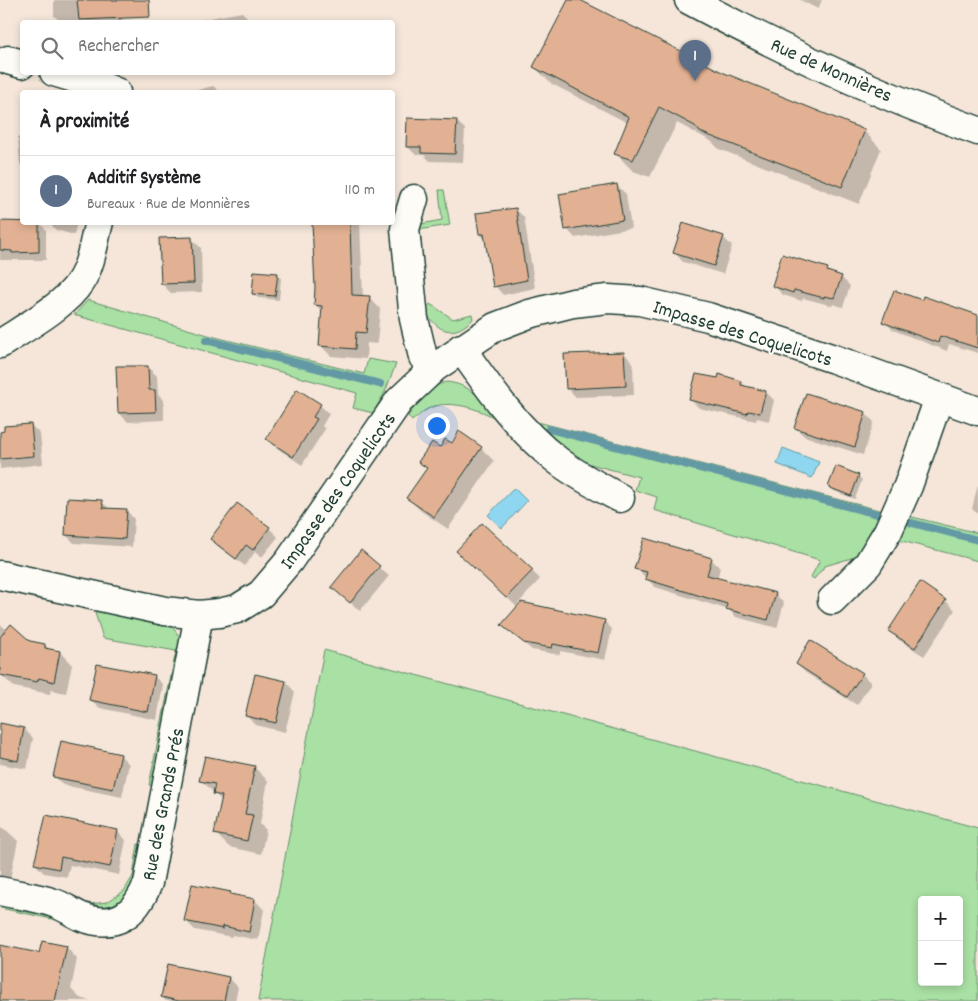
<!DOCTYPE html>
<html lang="fr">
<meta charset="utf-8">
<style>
:root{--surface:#fff;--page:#f6f6f6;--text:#202124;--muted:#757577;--line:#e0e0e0;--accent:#1f3d34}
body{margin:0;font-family:Dekko,sans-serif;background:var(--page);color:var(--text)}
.controls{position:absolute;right:15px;bottom:15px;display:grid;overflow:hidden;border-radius:5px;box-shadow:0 2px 8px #0003}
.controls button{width:45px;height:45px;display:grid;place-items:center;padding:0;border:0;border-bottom:1px solid var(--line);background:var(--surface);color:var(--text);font:25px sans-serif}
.you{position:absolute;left:436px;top:425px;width:18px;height:18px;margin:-12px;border:4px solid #fff;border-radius:50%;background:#1a73e8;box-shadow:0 0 0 8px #1a73e833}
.badge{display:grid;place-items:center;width:32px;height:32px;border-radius:50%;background:var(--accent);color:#fff;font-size:16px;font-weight:700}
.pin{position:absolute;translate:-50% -41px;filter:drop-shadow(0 1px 2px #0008)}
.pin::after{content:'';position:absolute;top:26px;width:18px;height:15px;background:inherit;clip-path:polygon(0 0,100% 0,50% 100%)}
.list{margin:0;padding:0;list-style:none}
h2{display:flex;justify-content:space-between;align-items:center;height:65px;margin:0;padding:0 20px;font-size:21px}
h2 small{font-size:16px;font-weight:400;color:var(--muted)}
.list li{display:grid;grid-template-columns:32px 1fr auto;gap:15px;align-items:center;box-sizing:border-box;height:70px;padding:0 20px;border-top:1px solid var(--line)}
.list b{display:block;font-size:19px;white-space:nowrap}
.list p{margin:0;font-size:16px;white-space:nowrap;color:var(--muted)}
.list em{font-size:16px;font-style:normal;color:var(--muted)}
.icon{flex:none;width:28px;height:28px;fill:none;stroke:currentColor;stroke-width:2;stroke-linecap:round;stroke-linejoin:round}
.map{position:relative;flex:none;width:978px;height:1001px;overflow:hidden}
.search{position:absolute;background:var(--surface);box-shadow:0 2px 8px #0003;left:20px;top:20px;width:375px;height:55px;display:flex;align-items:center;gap:12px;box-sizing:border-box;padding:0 18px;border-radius:5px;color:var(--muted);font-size:19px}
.panel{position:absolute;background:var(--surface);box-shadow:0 2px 8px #0003;left:20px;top:90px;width:375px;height:135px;border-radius:5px}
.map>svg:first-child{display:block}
.green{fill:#a9e0a3;stroke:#648e6c;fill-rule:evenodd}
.water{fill:#8fd7f0;stroke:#6299a5}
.shadow{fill:#0003}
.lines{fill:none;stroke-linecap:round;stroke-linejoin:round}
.stream{stroke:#6299a5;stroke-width:8}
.building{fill:#e2b193;stroke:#1f3d34}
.minor-casing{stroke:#1f3d34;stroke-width:31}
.minor{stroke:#fdfcf7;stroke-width:28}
.labels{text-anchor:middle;stroke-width:4;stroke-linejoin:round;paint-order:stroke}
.street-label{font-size:20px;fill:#1f3d34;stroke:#fdfcf7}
</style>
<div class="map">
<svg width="978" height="1001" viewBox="0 0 978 1001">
<rect width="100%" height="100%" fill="#f5e6d9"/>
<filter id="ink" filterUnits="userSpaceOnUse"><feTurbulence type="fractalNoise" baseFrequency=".02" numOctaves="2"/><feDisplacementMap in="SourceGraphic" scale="10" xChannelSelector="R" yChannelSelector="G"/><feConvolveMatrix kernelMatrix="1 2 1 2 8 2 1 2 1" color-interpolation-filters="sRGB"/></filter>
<g filter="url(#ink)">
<!-- green -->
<path class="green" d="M439 190H444L450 225 418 230 423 269 418 270 417 227 421 224 442 220Z
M88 300 215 337 364 374 368 359 396 364 385 392 373 413 353 408 357 393 74 315Z
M430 304 453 319 472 314 473 319C454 338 438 333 425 311Z
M446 382C471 384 483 401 500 417L497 419C480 409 447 398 428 409 422 412 417 417 412 421L408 416C419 401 428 387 446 382Z
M526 419 883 511 894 484 896 486 865 554 825 566 814 579 811 577 820 560 654 510 657 497 635 490 639 477 575 460Z
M908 516 978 533V561L898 540Z
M101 605 169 622 179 636 185 649 154 786 149 785 176 651 103 638 95 613Z
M324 650 978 828V1001H258ZM922 900H959V982H922Z
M138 844 143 845 138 888 110 914 69 900 90 904 107 902 124 891 133 876Z
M0 898 75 924 0 908Z"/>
<!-- water -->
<path class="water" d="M783 448 819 462 812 478 777 464Z
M514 488 527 501 502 528 488 515Z"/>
<!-- shadow -->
<path class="shadow" d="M54 0H122V22H61L54 16Z
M569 0H577L722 74 864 131 881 149 859 204 719 149 711 141 677 123 650 177 633 171 616 154 628 123 552 84 534 67Z
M800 0H822L818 9Z
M242 12 252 22H188Z
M213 86 220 92H190Z
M456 121 465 129 463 162 430 161 424 155H416L407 146Z
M18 137H22V166L20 164Z
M617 186 626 194 631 228 575 238 567 229Z
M515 209 524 217 535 288 503 295 495 286 486 240 480 234Z
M0 222H39L46 230V260H0Z
M53 222H77L74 235 56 230 52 226Z
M314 222H360L363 297H369L380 309 377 344 367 343 366 359 331 356 320 345 323 313 315 305 316 288Z
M723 237 732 246 723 274 683 262 675 253Z
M192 239 201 248 202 292 171 293 162 284Z
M827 270 832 274 841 277 850 286 843 307 833 304V306L803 298 802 301 783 295 774 286Z
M277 274 281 278 279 300 258 298 253 294Z
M978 320V353L949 344 947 351 893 330 884 321Z
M624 353 633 363 634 395 576 397 567 388Z
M148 367 157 376 158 394 164 400V420L128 422 119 413Z
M741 382 746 387 766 392 774 400 769 421 757 418 756 421 699 408 690 399Z
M807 394 866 414 874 422 863 455 804 436 795 427Z
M320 405 329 414 322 426 325 429 302 465 277 448 268 439Z
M31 425 40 434 43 464 0 469V433Z
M452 445 481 448 494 461 448 529 421 511 408 498 427 469 420 462 440 448Z
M858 476 862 480 855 499 834 491 830 487Z
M978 484V514L972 509Z
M102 502 110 509 126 510 134 519 132 547 74 543 66 535Z
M237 504 269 528 278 537 262 557 255 552 245 566 220 548 211 539Z
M645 540 712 560 720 568 717 579 775 594 784 603 777 628 736 617 729 610 655 587 636 568Z
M361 552 389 576 360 611 333 587Z
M466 560 532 571 540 579 516 606Z
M920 584 946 601 955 610 924 656 899 640 890 631Z
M604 621 612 629 605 660 560 651V655L532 650 502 625Z
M0 624 7 630 29 642 45 645 50 650 60 652 72 665 66 693 51 690 50 694 14 687 0 674Z
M797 664 862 674 871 683 857 705 806 673Z
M256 675 286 682 295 692 285 732 255 725 246 715Z
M155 677 163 685 157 720 100 708 91 700Z
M0 724 24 729 33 738 27 769 0 764Z
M120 755 129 764 122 797 63 785 54 776Z
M255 768 268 781 260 824 266 830 261 854 229 847 216 834 222 801 201 780Z
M0 827 4 828 18 841 10 879 0 877Z
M117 831 126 840 119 875 70 865 67 877 44 873 35 864Z
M230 893 233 896 255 900 264 910 258 940 232 935V937L195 930 186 921Z
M0 947 40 954 66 947 77 959 71 989 80 998 90 1001H19L0 997Z
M229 978 238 987 235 1001H166L162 997Z"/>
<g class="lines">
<!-- stream -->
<path class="stream" d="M206 340 380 384
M549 429 877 514
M912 523 978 540"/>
</g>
<!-- building -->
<path class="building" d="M77 0H149L150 17 79 20Z
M568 0H580L722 72 865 130 842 187 700 132 695 126 659 107 633 160 614 154 629 117 533 67Z
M407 118 457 120 455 154 421 153V147H406Z
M617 184 623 220 565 230 559 194Z
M516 208 527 280 493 287 484 234H479L476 213Z
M0 221 39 222V252L12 253V251L0 250Z
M312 222H350L352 295 370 296 366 333 356 332 355 349 319 346 322 306 314 305 315 288Z
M683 223 724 236 714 266 673 253Z
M192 237 194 283 161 284 159 238Z
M782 254 828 268 827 271 842 276 834 298 824 296V298L794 290 793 293 772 286Z
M254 271 278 273 275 296 252 294Z
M894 290 922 300 923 296 978 315V348L940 336 938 343 882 322Z
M624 352 626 386 566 389 564 354Z
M116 366H148L149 390H155L156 412 118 413Z
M696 374 718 378 719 374 741 381V385L766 391 760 413 748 411 747 414 689 400Z
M297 389 321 404 313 417 317 419 293 457 266 439Z
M806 393 866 412 855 447 794 428Z
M31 424 34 456 0 459V432L4 431V426Z
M459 431 482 447 434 517 406 498 427 468 418 462 432 442 440 447 445 439 452 443Z
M836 466 859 475 851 496 828 487Z
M67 498 102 500 103 508 127 509 125 539 65 535Z
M237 503 270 527 253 550 246 545 236 559 210 539Z
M482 523 533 570 506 598 456 551Z
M644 538 712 558 707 575 776 593 768 620 726 609 727 604 645 579 647 572 634 569Z
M361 550 380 566 350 603 331 587Z
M920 582 946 600 915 648 888 631Z
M521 602 605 620 598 653 553 644 552 648 524 643 501 625Z
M11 624 30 641 45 644V648L60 651 54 682 39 678 37 682 0 675V637Z
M810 640 863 673 847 697 796 664Z
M97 664 155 675 148 712 89 700Z
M255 674 286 681 276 723 245 716Z
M0 723 24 728 18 761 0 757Z
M61 741 121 754 113 789 53 777Z
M205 756 255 766 245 814 253 815 247 841 214 834 222 796 213 794 215 784 199 781Z
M46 815 118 830 110 867 61 857 59 869 34 864Z
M192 884 231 892 230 894 255 899 249 932 223 926V929L184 921Z
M42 941 67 946 55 1001H0V945L39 953Z
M168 964 229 977 224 1001H179L161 997Z"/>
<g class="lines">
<defs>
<path id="minor" d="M689 0C782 50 879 95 978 131
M8 60 22 64
M54 72 104 87 116 92
M414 199 405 229 414 319 423 357 434 368
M0 344C24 328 65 306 80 282 91 266 94 241 99 222
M461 348C488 387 519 431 557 460 576 475 598 486 620 498
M0 575 165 611 199 615 219 613 237 609 261 594 289 561 399 401 434 368 495 327 529 314 573 303 608 299 640 301 708 317 834 359 978 411
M832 600 868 564 888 531 908 486 939 398
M0 891C17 895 37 897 54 903 64 906 72 913 82 917 116 930 136 914 148 883L199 615"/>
</defs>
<!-- minor casing -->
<use href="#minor" class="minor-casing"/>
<!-- minor -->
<use href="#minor" class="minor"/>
</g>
</g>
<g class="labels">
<!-- street labels -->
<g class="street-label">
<text transform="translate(832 69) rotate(24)" y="7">Rue de Monnières</text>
<text transform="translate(743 332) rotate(17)" y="7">Impasse des Coquelicots</text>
<text transform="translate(337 490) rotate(-55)" y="7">Impasse des Coquelicots</text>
<text transform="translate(162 804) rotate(-79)" y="7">Rue des Grands Prés</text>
</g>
</g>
</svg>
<div class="controls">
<button>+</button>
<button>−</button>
</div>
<div class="you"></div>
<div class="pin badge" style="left:695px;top:81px;background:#5c6f8a">1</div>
<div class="search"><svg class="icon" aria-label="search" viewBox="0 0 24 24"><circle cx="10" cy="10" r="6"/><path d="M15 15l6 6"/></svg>Rechercher</div>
<section class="panel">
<h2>À proximité<small></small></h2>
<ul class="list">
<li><span class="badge" style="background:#5c6f8a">1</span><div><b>Additif Système</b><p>Bureaux · Rue de Monnières</p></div><em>110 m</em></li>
</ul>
</section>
</div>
